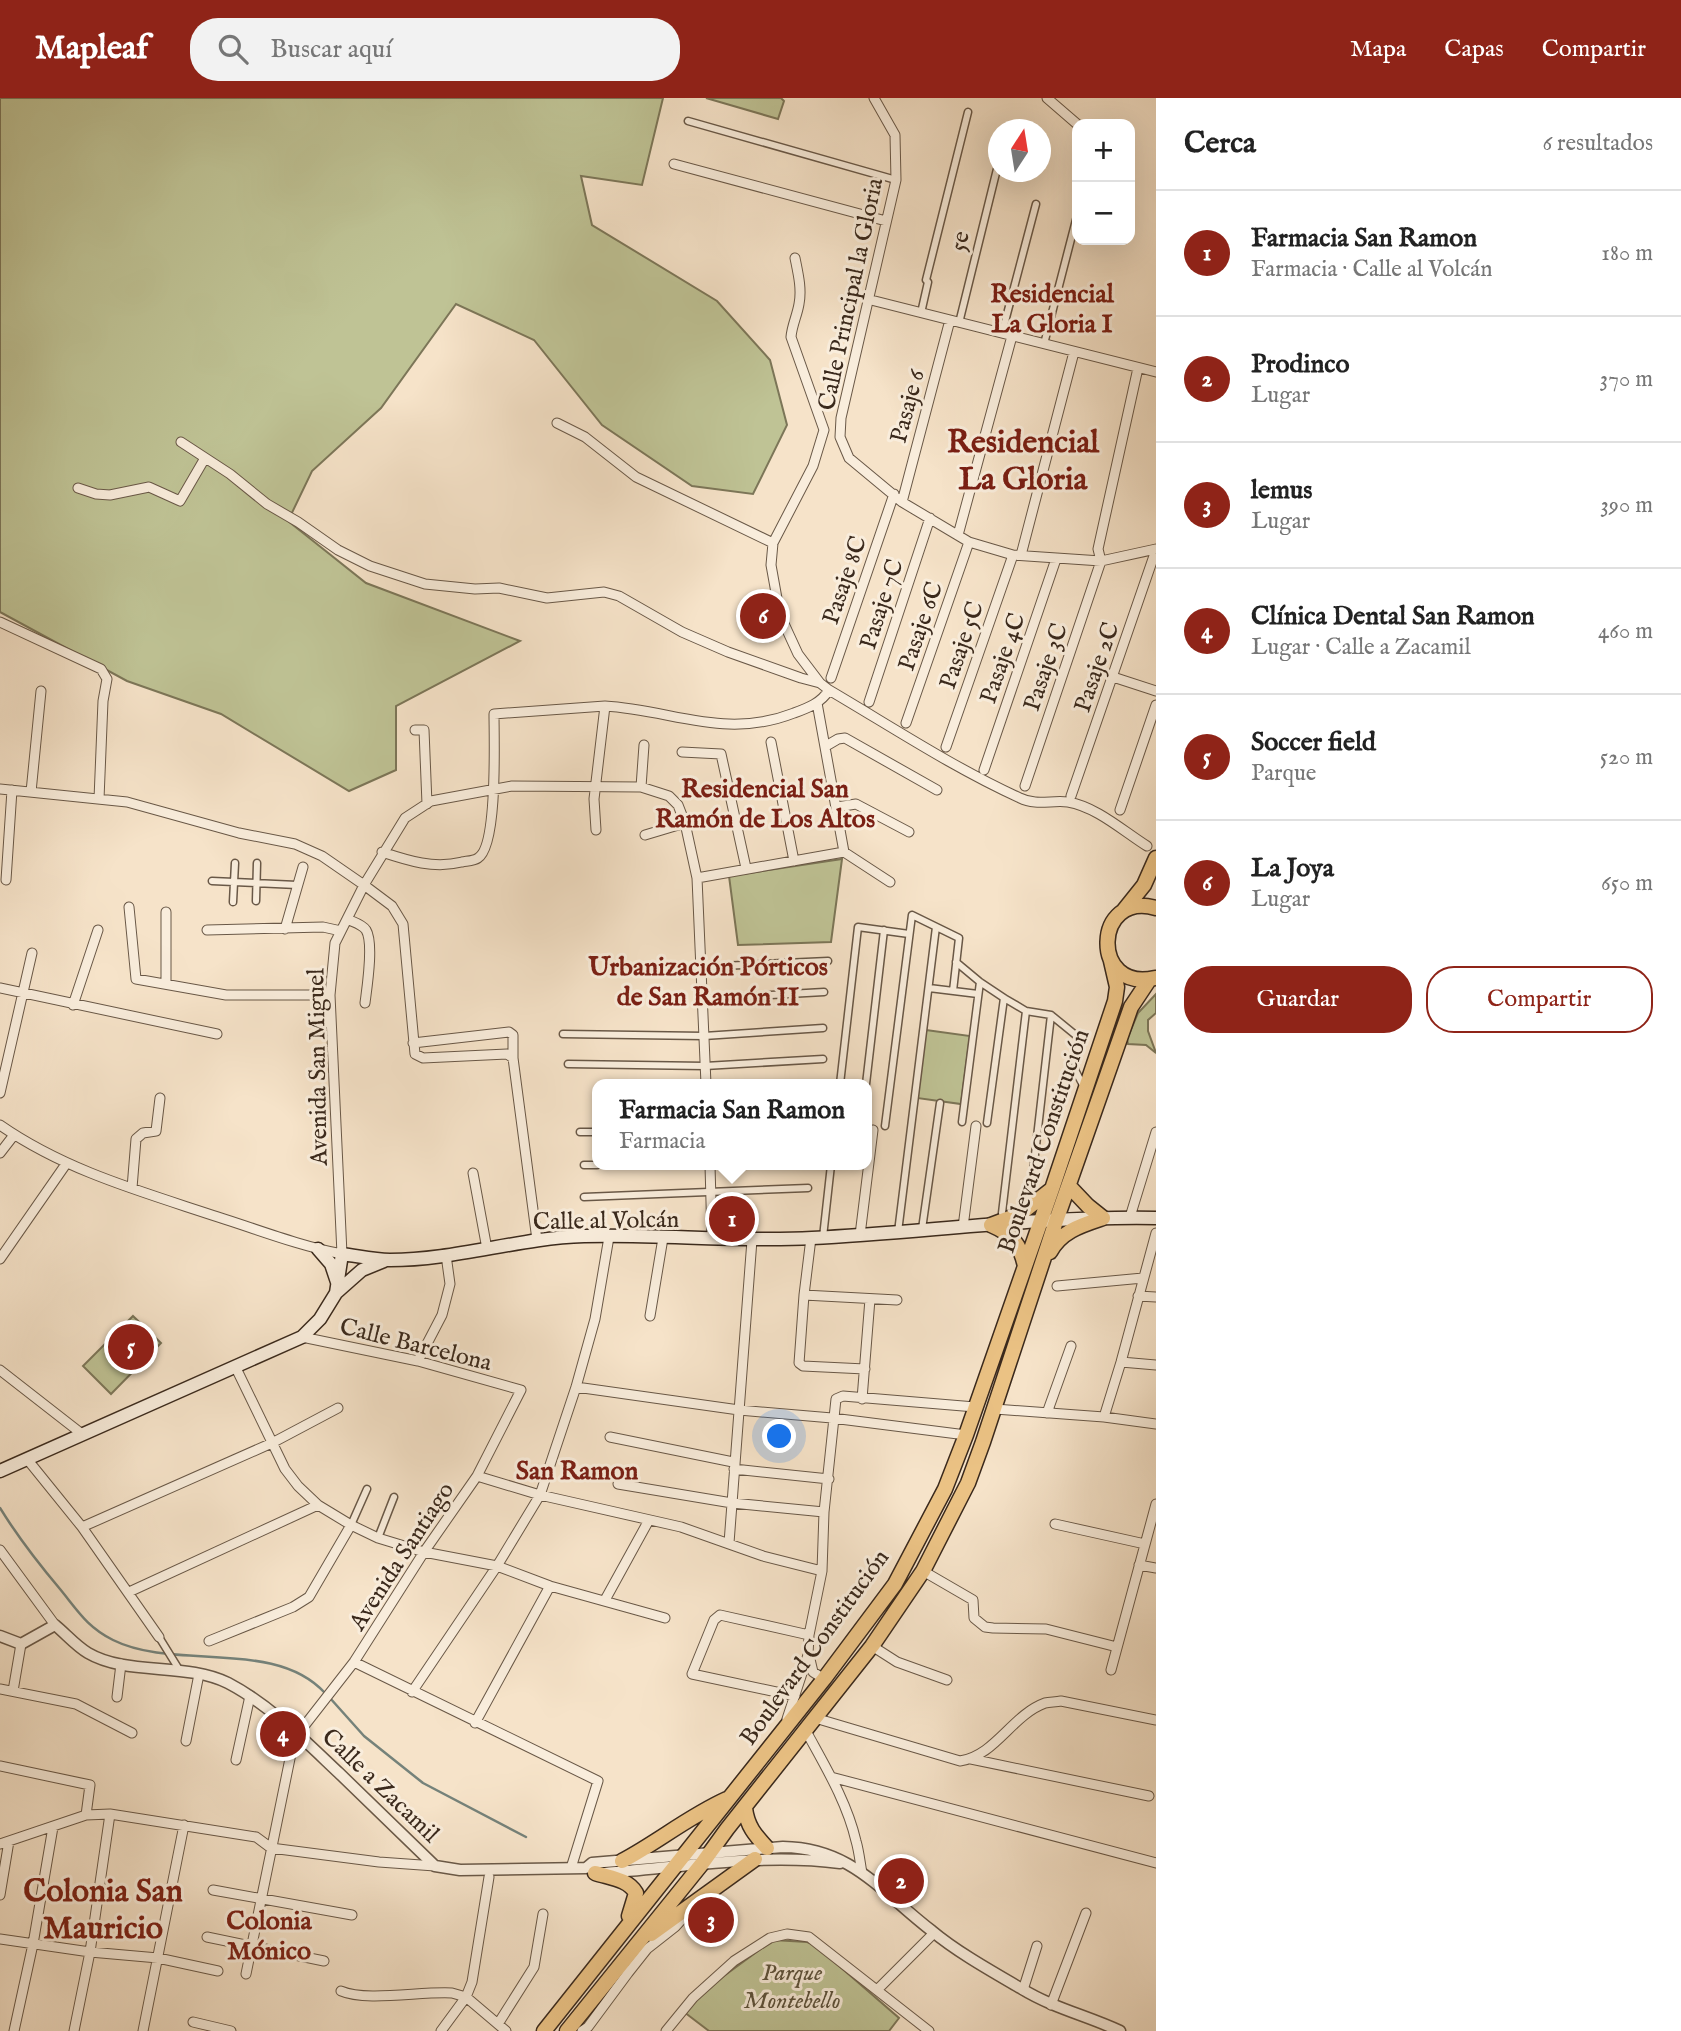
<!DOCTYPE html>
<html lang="es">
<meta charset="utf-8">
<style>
:root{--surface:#fff;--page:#f2f2f2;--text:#222;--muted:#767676;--line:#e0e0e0;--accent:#8f2418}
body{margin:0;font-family:"IM FELL English",serif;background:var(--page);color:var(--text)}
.controls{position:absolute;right:21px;top:21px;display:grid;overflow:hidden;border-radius:14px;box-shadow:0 7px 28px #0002}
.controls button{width:63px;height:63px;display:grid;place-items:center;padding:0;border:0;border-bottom:2px solid var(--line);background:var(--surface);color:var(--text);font:35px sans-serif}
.compass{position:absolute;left:988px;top:21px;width:63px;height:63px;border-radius:50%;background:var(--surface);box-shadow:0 7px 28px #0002;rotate:12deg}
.you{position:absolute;left:780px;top:1339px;width:24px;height:24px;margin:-18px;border:5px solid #fff;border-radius:50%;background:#1a73e8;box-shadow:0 0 0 10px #1a73e833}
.badge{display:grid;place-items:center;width:46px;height:46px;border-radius:50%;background:var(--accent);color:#fff;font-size:23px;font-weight:700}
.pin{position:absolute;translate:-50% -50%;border:4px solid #fff;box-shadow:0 2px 7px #0006}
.popup{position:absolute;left:592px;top:981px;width:280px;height:91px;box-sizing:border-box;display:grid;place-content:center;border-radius:14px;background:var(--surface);filter:drop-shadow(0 2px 5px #0005);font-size:23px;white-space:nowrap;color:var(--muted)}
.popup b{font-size:26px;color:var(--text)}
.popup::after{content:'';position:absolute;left:50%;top:100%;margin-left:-14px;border:14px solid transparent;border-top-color:var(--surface)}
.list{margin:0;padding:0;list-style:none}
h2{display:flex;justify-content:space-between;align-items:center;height:91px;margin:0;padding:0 28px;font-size:30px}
h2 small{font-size:23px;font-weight:400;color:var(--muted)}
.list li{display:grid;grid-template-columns:46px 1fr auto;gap:21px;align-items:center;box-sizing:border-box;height:126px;padding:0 28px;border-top:2px solid var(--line)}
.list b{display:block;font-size:26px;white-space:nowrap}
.list p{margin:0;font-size:23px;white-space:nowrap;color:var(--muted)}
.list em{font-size:23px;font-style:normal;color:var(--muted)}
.actions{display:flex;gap:14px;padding:21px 28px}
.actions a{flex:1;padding:16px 0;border:2px solid var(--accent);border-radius:28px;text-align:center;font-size:24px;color:var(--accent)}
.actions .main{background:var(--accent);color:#fff}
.icon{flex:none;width:38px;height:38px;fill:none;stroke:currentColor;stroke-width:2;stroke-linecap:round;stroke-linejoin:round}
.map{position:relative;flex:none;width:1156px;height:1933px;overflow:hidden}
header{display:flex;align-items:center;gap:42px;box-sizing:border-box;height:98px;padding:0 35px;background:var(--accent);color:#fff}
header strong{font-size:33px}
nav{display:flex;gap:38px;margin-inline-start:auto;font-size:24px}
.search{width:490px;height:63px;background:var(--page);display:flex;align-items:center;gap:18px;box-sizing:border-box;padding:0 24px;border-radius:28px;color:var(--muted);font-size:26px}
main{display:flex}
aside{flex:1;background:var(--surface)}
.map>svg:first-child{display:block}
.green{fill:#bfc395;stroke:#7c7658;stroke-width:2}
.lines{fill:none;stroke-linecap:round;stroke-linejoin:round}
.stream{stroke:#75827a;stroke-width:2.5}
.pedestrian-casing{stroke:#695847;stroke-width:9}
.minor-casing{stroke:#695847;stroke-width:11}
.tertiary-casing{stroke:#695847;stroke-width:13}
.secondary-casing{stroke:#3a291c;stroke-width:15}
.trunk-casing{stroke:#3a291c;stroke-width:17}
.pedestrian{stroke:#f9eddc;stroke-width:6}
.minor{stroke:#f9eddc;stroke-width:9}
.tertiary{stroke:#f9eddc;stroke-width:10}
.secondary{stroke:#f9eddc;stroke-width:12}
.trunk{stroke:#ebc284;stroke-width:14}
.labels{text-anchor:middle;stroke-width:6;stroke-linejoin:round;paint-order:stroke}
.street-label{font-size:24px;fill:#3a291c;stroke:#f9eddc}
.park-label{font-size:24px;font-style:italic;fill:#5b503a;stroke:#f9eddc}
.neighbourhood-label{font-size:26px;font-weight:bold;fill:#7a1f14;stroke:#f9eddc}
.district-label{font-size:32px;font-weight:bold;fill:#7a1f14;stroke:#f9eddc}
</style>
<header>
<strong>Mapleaf</strong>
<div class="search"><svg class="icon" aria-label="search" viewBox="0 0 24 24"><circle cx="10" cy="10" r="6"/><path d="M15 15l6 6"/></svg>Buscar aquí</div>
<nav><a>Mapa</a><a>Capas</a><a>Compartir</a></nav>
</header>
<main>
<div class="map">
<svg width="1156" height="1933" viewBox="0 0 1156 1933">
<rect width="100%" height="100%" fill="#f6e3c9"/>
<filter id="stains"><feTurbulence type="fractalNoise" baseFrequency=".00286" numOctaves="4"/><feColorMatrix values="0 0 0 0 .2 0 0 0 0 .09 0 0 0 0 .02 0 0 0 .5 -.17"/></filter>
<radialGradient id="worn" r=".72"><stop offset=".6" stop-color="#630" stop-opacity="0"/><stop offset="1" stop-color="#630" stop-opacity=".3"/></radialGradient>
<!-- green -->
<path class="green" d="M0 0H663L642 87 581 78 592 127 717 203 770 262 787 327 753 396 692 388 602 327 534 242 456 206 381 310 312 373 288 423 366 485 520 543 396 608V672L349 693 221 616 127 583 0 514Z
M706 0H781L784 3 778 21Z
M842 761 831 844 738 847 729 778Z
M1156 896V915L1148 922V933L1156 955 1146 947 1128 946 1127 941 1138 915Z
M926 932 970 938 961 1006 917 1000Z
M133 1218 161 1245 111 1296 83 1268Z
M773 1842 807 1844 815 1847 899 1920 889 1933H709L684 1914 713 1886Z"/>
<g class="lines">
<!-- stream -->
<path class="stream" d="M0 1410C18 1439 38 1465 60 1491 78 1513 87 1529 113 1542 175 1573 275 1540 325 1595
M330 1600 364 1638 423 1685 526 1739"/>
<defs>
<path id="pedestrian" d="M688 23 896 82
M921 215 928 184 926 182 968 14
M959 225 997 71
M1002 235 1036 106
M1044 246 1077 118
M212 783 297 787
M256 803 257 765
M233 804 235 765
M956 864 980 884 1004 900 1026 913 1051 917 1078 939 1075 972 1084 989
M701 869 828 863
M929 890 978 896
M702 901 824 894
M563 936 704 938 823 930
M568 966 705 968 823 961
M840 986 858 829 909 836
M866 986 884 832
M962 1024 980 884
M987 1025 1004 900
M885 1028 912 817 959 840 953 893
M580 1034H597
M584 1067H597
M584 1099 808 1090
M1030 1100 1051 917
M1002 1115 1026 913
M922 1131 940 1005
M898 1134 936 829
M823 1139 831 1067
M351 1427 367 1391
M378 1440 394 1399
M159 1539 180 1573"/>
<path id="minor" d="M874 0 895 37 896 82 841 320 840 339 849 360 902 404 969 444 1013 457 1101 463 1156 451
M1047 0 1077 26
M674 66 886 123
M795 160C798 175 802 191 799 206 797 218 792 227 791 239L824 332 813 368 773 445 771 467 780 517 798 556 820 585 829 592C892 629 954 670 1020 700 1036 708 1051 702 1068 704 1097 709 1123 733 1147 748
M867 201 1156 274
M557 325 585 339 636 379 773 445
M181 344 230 376 267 406 298 424 338 452 370 468 425 486 475 491 499 490 547 500 604 494 619 498 682 534 728 554 801 580 820 585
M78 390 96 396 110 397 149 389 180 403 205 360
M902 404 950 222
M958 437 1012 238
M1021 457 1074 254
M0 524 101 571 107 581 103 603 99 701
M1113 579 1156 593
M831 580 894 396
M869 604 930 420
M817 605 844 754
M906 625 969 444
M415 632H424L427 706
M771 644 794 763
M826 648 838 641 845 640 937 692
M946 649 1013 457
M682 654 721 656 746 770
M984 672 1056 461
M1025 688 1101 463 1098 451 1138 270
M641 689 644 647
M0 691 127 704 239 735 295 746 322 758 364 787 392 808 403 826 415 956 423 960 507 956 513 960
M31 694 41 593
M1071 698 1156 452
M837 709 856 706 909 734
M1120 712 1156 607
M596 732 594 701 605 608C673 612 725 642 794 615 808 610 821 605 829 592
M645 737 685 725
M382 754C409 763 434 771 462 764 467 763 474 763 478 760 498 748 494 641 494 616L605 608
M697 780 844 754 890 784
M6 782 12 692
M129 809 136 881 226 897H330
M166 814V886
M347 821C353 824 362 826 366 832 374 845 367 889 365 905
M285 831 303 769
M207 832 323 829 341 833
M0 890 217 936
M73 907 98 832
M413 945 509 934 513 937V960L537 1142
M0 995 32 855
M0 1027C66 1073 143 1094 218 1119 259 1132 300 1148 342 1156L330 897 335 845 364 787 405 720 431 703 512 688 641 689 669 698 678 707 685 725 697 780 706 986
M0 1055 14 1037
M710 1067 712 1141
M473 1075 487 1151
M132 1090 136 1041 143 1035 156 1033 160 1000
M1130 1119 1156 1034
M963 1129 976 1028
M860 1137 873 1032
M811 1140 804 1197 799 1265 803 1268 865 1271
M0 1161 66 1066
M1057 1188 1143 1180
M804 1197 897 1202
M1138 1198 1156 1199
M650 1218 663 1140
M418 1263 442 1217 450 1186 446 1157
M1121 1264 1156 1267
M235 1268 285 1371 298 1388 318 1407 351 1427 378 1440 424 1454 497 1468 550 1488 665 1520
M0 1272 82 1336
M576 1289 739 1312 832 1320 966 1337
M862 1301 870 1201
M995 1311 1104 1319 1156 1326
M1047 1315 1071 1248
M1104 1319 1121 1264 1156 1135
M610 1339 733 1364
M27 1361 82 1429 159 1539
M734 1371 829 1381
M477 1378 540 1397 681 1429 763 1458 822 1473
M618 1386 732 1405 824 1414
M1055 1426 1145 1446
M82 1429 272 1345 338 1310
M729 1445 752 1142
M0 1452 55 1527
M1139 1467 1156 1470
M923 1473 973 1502 974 1520 985 1529 993 1530 1046 1531 1117 1549
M129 1494 318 1407
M605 1502 649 1422
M209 1543 293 1509 309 1499 351 1427
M872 1548 897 1564 947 1582
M809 1557 813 1574 824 1581
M354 1564 598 1683 571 1770
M1111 1572 1156 1406
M0 1591 76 1606 132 1635
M13 1593 21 1546
M412 1594 497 1468 540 1397 576 1289 595 1221 609 1139
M795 1598 692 1576 714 1522 720 1517 809 1537
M117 1599 121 1566
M815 1620 960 1663C995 1658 1012 1617 1045 1605 1050 1604 1056 1604 1061 1603L1156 1622
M787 1621 808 1557 809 1537 822 1473 824 1414 836 1301 843 1298 975 1309
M475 1625 550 1488
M806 1633C825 1668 847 1704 856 1743 859 1753 860 1764 862 1775
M186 1643 199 1576
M971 1661 1149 1698
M236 1662 250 1598
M0 1668 90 1687 86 1717
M831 1679 1156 1765
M0 1746 86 1717 110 1716 256 1739 271 1750 379 1764 435 1768
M213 1792 352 1817
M0 1797 9 1743
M207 1839 324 1863
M0 1841 90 1854 158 1860 218 1873
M628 1875 647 1851 675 1829 686 1817
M246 1876 294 1641 354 1564 424 1454 477 1378 521 1292 418 1263 302 1239
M877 1892 934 1835
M1023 1892 1037 1848
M341 1893C366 1904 422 1893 452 1895L466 1899 506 1933
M1051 1907 1086 1815
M193 1924 231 1933
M498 1926 534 1869 543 1816
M14 1933 33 1846 53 1729
M74 1933 90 1854 110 1716
M143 1933 184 1727
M441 1933 466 1899 472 1884 489 1779
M582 1933 588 1929 628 1875 626 1872
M666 1933 693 1900 734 1863 770 1840 787 1836 809 1839 929 1933"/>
<path id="tertiary" d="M0 1538 21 1546 55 1527C66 1536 76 1548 88 1555 127 1578 186 1564 228 1585 270 1607 305 1643 339 1675 371 1706 403 1737 435 1768L460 1772 586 1770 592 1765 783 1749C852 1750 881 1794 932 1833 957 1854 993 1874 1022 1891 1053 1910 1088 1918 1120 1933
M605 1775C683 1769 762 1755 840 1765"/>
<path id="secondary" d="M318 1151 331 1166 337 1184
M336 1195 362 1172 384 1163
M0 1373 302 1239 320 1221 336 1195 342 1156C358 1158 374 1162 390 1162 455 1162 519 1140 584 1138 660 1136 736 1144 812 1140 927 1134 1041 1118 1156 1120"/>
<path id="trunk" d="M1124 812 1144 787 1156 760
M1155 880C1090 895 1093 792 1156 810
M1069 1088 1088 1108 1103 1120
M991 1127 1020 1116 1052 1091
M991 1127C1012 1136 1020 1146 1025 1168
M1050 1154C1061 1133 1082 1127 1103 1120
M745 1710C747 1728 755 1737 767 1750
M622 1763C658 1744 689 1718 727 1701
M595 1775C610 1780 628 1781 636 1795L629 1818
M651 1836 755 1761
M544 1933 824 1581 895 1486 945 1391 966 1337 1052 1091 1115 903 1117 889 1111 863
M567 1933 701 1767 727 1731 872 1548 923 1473 968 1385 983 1344 1056 1123 1131 909 1149 882"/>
</defs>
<!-- pedestrian casing -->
<use href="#pedestrian" class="pedestrian-casing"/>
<!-- minor casing -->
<use href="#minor" class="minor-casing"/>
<!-- tertiary casing -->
<use href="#tertiary" class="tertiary-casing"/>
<!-- secondary casing -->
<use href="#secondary" class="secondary-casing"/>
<!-- trunk casing -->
<use href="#trunk" class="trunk-casing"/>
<!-- pedestrian -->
<use href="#pedestrian" class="pedestrian"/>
<!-- minor -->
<use href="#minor" class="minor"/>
<!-- tertiary -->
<use href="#tertiary" class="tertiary"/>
<!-- secondary -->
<use href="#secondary" class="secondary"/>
<!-- trunk -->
<use href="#trunk" class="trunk"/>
</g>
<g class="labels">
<!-- street labels -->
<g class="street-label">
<text transform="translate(959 143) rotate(-76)" y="8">5e</text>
<text transform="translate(850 196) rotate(-78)" y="8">Calle Principal la Gloria</text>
<text transform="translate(907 308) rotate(-75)" y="8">Pasaje 6</text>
<text transform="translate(844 482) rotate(-71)" y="8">Pasaje 8C</text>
<text transform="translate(881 506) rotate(-72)" y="8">Pasaje 7C</text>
<text transform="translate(920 528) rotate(-71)" y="8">Pasaje 6C</text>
<text transform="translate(961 547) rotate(-71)" y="8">Pasaje 5C</text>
<text transform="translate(1002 560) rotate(-71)" y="8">Pasaje 4C</text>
<text transform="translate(1045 569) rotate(-71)" y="8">Pasaje 3C</text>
<text transform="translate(1096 569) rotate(-71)" y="8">Pasaje 2C</text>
<text transform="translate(317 969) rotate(-91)" y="8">Avenida San Miguel</text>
<text transform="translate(1043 1043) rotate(-71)" y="8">Boulevard Constitución</text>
<text transform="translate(606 1122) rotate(-1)" y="8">Calle al Volcán</text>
<text transform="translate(416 1246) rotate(14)" y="8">Calle Barcelona</text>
<text transform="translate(401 1458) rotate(-57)" y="8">Avenida Santiago</text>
<text transform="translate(814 1549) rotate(-54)" y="8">Boulevard Constitución</text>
<text transform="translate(381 1687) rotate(44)" y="8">Calle a Zacamil</text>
</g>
<!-- park labels -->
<g class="park-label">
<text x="792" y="1882">Parque<tspan x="792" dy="28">Montebello</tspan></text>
</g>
<!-- neighbourhood labels -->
<g class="neighbourhood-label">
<text x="1052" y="204">Residencial<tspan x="1052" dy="30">La Gloria I</tspan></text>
<text x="765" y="699">Residencial San<tspan x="765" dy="30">Ramón de Los Altos</tspan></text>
<text x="708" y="877">Urbanización Pórticos<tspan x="708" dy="30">de San Ramón II</tspan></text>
<text x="577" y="1381">San Ramon</text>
<text x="269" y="1831">Colonia<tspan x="269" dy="30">Mónico</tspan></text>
</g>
<!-- district labels -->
<g class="district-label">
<text x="1023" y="354">Residencial<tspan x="1023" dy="37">La Gloria</tspan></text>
<text x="103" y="1803">Colonia San<tspan x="103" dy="37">Mauricio</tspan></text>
</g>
</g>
<rect width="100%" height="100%" filter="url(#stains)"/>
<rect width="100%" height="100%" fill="url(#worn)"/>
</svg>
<div class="controls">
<button>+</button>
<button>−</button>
</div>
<svg class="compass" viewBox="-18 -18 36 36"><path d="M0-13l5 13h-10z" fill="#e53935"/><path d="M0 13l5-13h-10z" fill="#767676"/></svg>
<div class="you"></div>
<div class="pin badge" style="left:732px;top:1121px">1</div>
<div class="popup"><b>Farmacia San Ramon</b>Farmacia</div>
<div class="pin badge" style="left:901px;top:1783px">2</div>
<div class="pin badge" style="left:711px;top:1822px">3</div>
<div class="pin badge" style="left:283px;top:1636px">4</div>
<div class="pin badge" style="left:131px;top:1249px">5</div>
<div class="pin badge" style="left:763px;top:518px">6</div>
</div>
<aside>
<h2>Cerca<small>6 resultados</small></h2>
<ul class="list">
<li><span class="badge">1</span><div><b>Farmacia San Ramon</b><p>Farmacia · Calle al Volcán</p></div><em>180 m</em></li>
<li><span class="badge">2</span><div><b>Prodinco</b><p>Lugar</p></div><em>370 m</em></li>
<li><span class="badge">3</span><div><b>lemus</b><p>Lugar</p></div><em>390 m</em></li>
<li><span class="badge">4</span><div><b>Clínica Dental San Ramon</b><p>Lugar · Calle a Zacamil</p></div><em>460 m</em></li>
<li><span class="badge">5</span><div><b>Soccer field</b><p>Parque</p></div><em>520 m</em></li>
<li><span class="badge">6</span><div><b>La Joya</b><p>Lugar</p></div><em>650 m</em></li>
</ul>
<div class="actions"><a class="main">Guardar</a><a>Compartir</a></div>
</aside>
</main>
